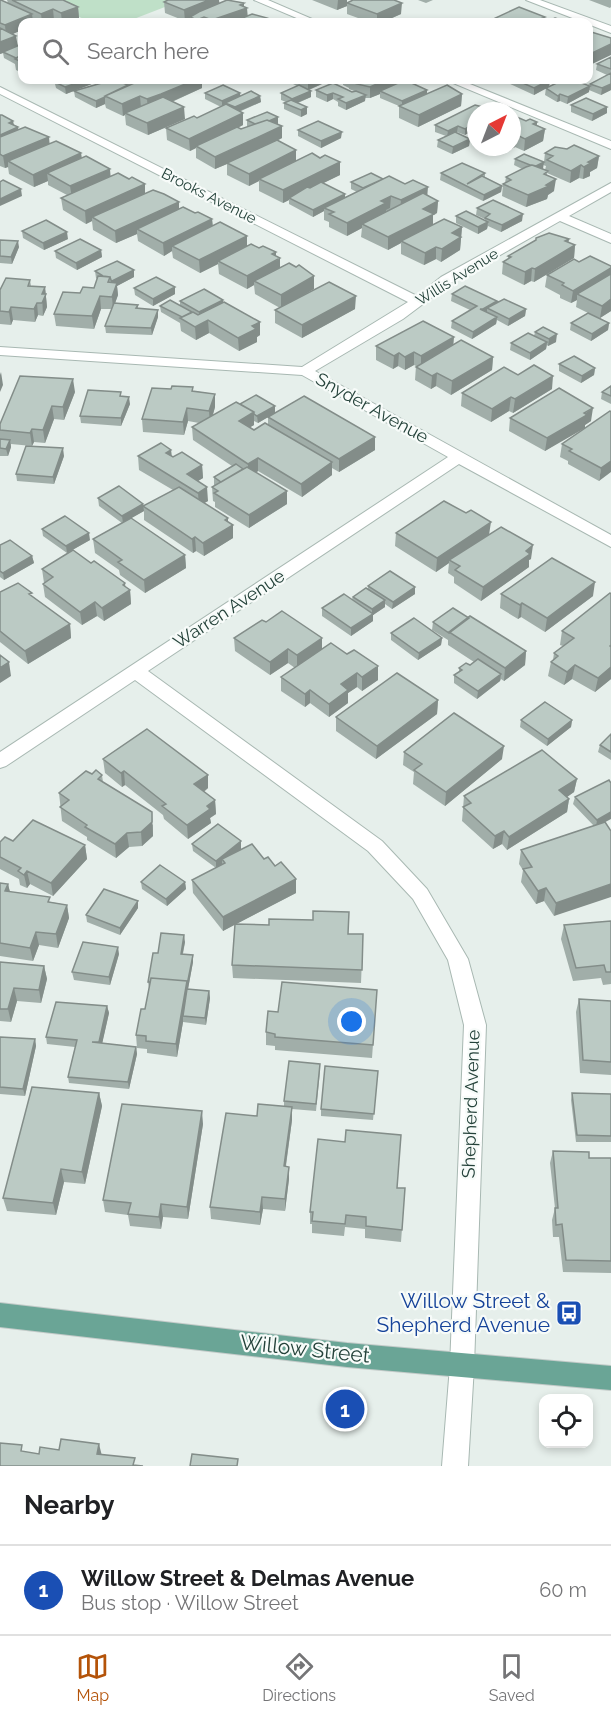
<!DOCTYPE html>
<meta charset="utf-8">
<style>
:root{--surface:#fff;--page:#f6f6f6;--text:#202124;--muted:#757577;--line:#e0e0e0;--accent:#b45309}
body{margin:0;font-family:Raleway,sans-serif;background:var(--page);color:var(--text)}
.controls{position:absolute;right:18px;bottom:18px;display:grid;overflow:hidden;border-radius:12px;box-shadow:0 3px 9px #0003}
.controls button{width:54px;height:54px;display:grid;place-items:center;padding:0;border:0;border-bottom:2px solid var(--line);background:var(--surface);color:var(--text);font:30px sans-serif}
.compass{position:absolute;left:467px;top:102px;width:54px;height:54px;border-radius:50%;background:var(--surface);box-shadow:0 3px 9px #0003;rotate:42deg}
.you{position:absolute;left:352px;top:1022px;width:21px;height:21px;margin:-15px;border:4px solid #fff;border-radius:50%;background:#1a73e8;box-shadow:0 0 0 9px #1a73e833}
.badge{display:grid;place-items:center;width:39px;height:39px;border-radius:50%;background:var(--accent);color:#fff;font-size:20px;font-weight:700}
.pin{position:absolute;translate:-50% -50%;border:3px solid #fff;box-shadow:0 2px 6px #0006}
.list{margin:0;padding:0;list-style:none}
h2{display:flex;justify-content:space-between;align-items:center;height:78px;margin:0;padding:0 24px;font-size:26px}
h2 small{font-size:20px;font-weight:400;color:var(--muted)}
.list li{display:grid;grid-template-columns:39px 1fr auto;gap:18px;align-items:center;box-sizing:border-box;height:90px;padding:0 24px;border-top:2px solid var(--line)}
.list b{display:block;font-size:22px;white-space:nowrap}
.list p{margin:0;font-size:20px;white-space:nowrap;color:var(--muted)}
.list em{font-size:20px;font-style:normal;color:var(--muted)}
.icon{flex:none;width:33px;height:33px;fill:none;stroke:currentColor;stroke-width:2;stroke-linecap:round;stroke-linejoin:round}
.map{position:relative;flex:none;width:611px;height:1466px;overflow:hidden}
.search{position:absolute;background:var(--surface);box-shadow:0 3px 9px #0003;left:18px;right:18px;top:18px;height:66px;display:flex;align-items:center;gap:15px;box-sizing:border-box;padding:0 21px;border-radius:12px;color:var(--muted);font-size:22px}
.sheet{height:168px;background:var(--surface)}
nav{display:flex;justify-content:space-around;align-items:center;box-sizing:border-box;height:84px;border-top:2px solid var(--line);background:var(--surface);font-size:16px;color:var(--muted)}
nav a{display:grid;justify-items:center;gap:3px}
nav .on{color:var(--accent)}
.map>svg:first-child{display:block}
.green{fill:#bfe0c8}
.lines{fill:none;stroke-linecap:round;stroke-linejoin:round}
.minor-casing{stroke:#a8b8b2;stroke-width:2}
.major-casing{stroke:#c2cac8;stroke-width:2}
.minor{fill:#fff;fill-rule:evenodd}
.major{fill:#6aa596;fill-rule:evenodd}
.wall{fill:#a1aea9;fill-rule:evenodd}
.shaded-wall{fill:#838d89}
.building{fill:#bbcac4;stroke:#838d89;stroke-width:1.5}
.labels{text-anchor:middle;stroke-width:4.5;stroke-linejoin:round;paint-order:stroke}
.far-street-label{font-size:15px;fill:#24423a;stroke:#f7fbf9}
.street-label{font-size:18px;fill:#24423a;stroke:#f7fbf9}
.near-transit-label{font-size:21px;fill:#164399;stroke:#f7fbf9;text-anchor:end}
.near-street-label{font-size:21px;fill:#24423a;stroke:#f7fbf9}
</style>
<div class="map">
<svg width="611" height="1466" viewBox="0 0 611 1466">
<rect width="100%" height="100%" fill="#e6efeb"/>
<!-- green -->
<path class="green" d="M40 0H183L126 22H91Z"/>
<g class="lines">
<defs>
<path id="minor" d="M254 0H268L319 22H306Z
M526 0H540L611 26V33Z
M446 80H460L611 141V149Z
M0 87 417 296 441 277 611 183V192L569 216 611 234V243L560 221 451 283 403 319 315 371 611 535V547L459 464 148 671 382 841 427 889 468 959 486 1025 474 1366 468 1466H442L450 1366 464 1025 448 960 413 899 368 851 135 680 6 766 0 768V752L448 457 302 375 0 355V347L302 367 408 302 0 94Z"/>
<path id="major" d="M0 1303 347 1343 611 1366V1390L347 1367 0 1327Z"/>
</defs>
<!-- minor casing -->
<use href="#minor" class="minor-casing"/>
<!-- major casing -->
<use href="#major" class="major-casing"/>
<!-- minor -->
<use href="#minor" class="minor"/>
<!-- major -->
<use href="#major" class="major"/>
</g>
<!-- wall -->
<path class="wall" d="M0 0 8 3 7 0H63L78 7 79 18 67 22H59L54 20 49 22H37L32 20 13 34 18 46 22 44V73L16 70 15 64 4 58 3 53 0 54Z
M219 0V3H244V7L247 8V16L267 18V21L271 22H190V19L185 21 165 13 164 2Z
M312 0H347V6L337 10Z
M418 0H433L426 3Z
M589 0H611V7L610 8Z
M347 3 401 14 383 22H369L347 14Z
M611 57V90L601 95 589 90V92L567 104 560 101 557 102 545 95 546 88 534 95 508 83V80H550L549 87 590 86V84L607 75 596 70 597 64Z
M51 80H102L66 94 56 88 55 84 52 82Z
M118 80H202V88L172 102 185 119 148 135 126 125 125 115 123 116 106 108 105 104 96 108 75 97 74 91 118 81Z
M289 80H331L309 90 311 97 298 103 307 114 301 117 284 109V103L286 102 281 100V93L297 86 289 82Z
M343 80H406L427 94H462L461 106 418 127 399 118V106L380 98V94L370 98H365V101L346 110 338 106V102L333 99 327 102 316 97V90L352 92 354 91 349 89V88L343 85Z
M205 93 241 96H260L261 102 239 112 243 125 238 128 241 129 247 127V120L278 124H277L282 126V138L277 141 296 150V161L320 158 340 162V175L323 183 345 197 357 192 351 189V182L383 179 427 196 438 201 437 213 433 215V225L462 227 460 250 441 262 436 259 424 265 401 254V243L388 250 361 237 362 228 347 236 329 227V222L324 220V211L313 217 289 204V200L283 203 259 191V181L249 186 227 175V164L215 169 196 158V148L190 151 167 140 166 128 197 118 221 107 205 99Z
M475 105 465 135 457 132 456 133 470 139 469 146 452 154 437 147 438 140 446 136 435 132V125Z
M571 105 607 107V113L592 121 571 112Z
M0 115 14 125 18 130 50 143 81 153 82 158 110 176 145 194 179 202V209L195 213 212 219 213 226 247 246 276 252V256L280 268 314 289 293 301 355 309 302 338 275 323V310L280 308 255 294 254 285 247 289 219 274 218 264 200 273 173 258 172 251 164 256 138 241 137 234 116 243 93 230 92 221 86 224 63 210 61 198 67 195 48 185V181L34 187 9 174 8 167 5 168 0 166Z
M512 115 526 121 537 122V125L545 129 543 141 524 151 515 147 502 154 490 149V147H512Z
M298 130 341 138 321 148 298 136Z
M545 153 599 156 597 168 590 172V176L583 179 579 178 570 183 547 173V175L554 191 548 195 547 199 526 207 502 196 503 184 505 183 506 177 522 169 514 165 515 159 544 162ZM543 165 546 166 545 170 542 169Z
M441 173H485V177L502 186 501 192 483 201 440 180Z
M477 208 522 221 501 232 488 226 487 229 478 234 456 223V216L485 220V219L476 215Z
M22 231 68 239 44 250 23 238Z
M536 238 569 239 568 242 575 245 574 258 534 282 531 281 524 285 502 274 503 262 508 259V256L536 240Z
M0 240 19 247 12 264 0 263Z
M101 250 102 257 77 270 56 258 55 251Z
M574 259 611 311 600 318 609 323 608 330 591 341 570 330 571 323 588 313 576 307 577 300 571 303 560 298V295L545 287 547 275Z
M134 270V277L117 286 118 295 115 303 138 305V309L158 317 152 335 106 333 105 326 112 309H101L94 329 56 326 54 314 94 288 97 279 96 278 95 271Z
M30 280 31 286 45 287 47 307 43 316 38 315 35 322 13 320 11 325 0 324V290Z
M175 287V294L153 306 135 295 134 288Z
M452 294 526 309 525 316 508 326 497 320 496 324 472 339 451 328 452 321 470 310 451 301Z
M180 301 223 302 260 322V335L257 337V342L239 351 209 333 196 340 181 331 180 323 161 312 160 306 180 305Z
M535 332 556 342 548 346 547 345 546 349 530 360 510 350 511 343 534 336Z
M453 345 493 357 492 370 451 395 436 386 431 389 415 380 416 366 414 365 405 370 398 366 393 369 376 360V346Z
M559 364 595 368 594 375 581 383 559 371Z
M518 375 552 389 513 413 509 411 491 422 461 406 462 393Z
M611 386V404L601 399 602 392Z
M194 391 215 394V407L213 415 240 404 275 413 258 423 254 421V425L250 427 254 430 268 425V417L375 437V450L339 472 332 468V475L302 497 258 471 256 473 287 504 249 528 215 507V502L213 501 212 487 215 485H214V477L232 466 193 440 192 427 199 423 188 421 184 435 143 432 142 419Z
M75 392 64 420 54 419 45 443 34 442 32 446 11 444V447L8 456H0V424Z
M121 392V396L130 404 121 426 81 423 80 416Z
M611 412 599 481 568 464V461L560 457 562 444Z
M510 418 591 421 545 451 509 431Z
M171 450 172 457 202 465 203 478 198 481 208 501 204 503 228 518V522L233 525V538L204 556 196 551 193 553 144 520V511L131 518 185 555 186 568 145 593 120 575 119 570 95 553 93 539 122 523 99 506 98 498 144 506 173 490 139 470 138 456Z
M64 456 54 484 17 481 16 474Z
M42 529 90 540 67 553 43 536Z
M396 533 489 534 531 559 529 560V567L481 601 454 583V577L448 573 449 563 436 572 395 546Z
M0 545 32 556 34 563 4 580 0 577Z
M91 563 125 583V587L130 590 131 604 104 621 97 616 82 625 45 597 43 584 44 583 42 569Z
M368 586 415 587V594L392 609 385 604V607L373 615V621L351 636 322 616V608L352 599 353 597 368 589Z
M0 592 32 596 70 624 71 638 28 664 0 642Z
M501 594 593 596 545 632 521 617 518 619 500 608Z
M611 594V679L595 692 572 679 564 685 548 676 551 662 553 660 554 653 563 646 560 645 562 631Z
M469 618 526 651 525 665 504 681 501 679 500 681 477 699 454 683V675L459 672V668L470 665 474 662 448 645V640L432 630 433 622Z
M391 633 442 638 441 645 418 660 391 640Z
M234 638 322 650 347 654 378 666V680L362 691 357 687 348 693V703L329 717 310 703 305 707 281 691V677L295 668 288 663 270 675 235 651Z
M438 700 437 714 376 759 336 731V717Z
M521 720H572L571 727 547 746 520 727Z
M611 734V760L598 752 600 745Z
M404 752 502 759 445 806 413 784 414 772 403 765Z
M103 759 208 788 204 792 215 800 216 814 210 818 211 823 188 839 164 819 163 815 125 785 122 787 105 773Z
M92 774 102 775 103 782 153 825V836L142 846 129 847 116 858 87 840V837L62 821 59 793Z
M577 779 574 792 567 797 569 799 567 812 507 850 502 844 493 849 462 821 464 796Z
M575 797 604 822 554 916 544 901 536 904 521 882 523 870 519 864 521 850 594 826 573 804Z
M13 841 85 845 87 859 53 896 30 884 27 888 20 885 19 879 0 869V842Z
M192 844 241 849 239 850 264 859 296 893 236 924 348 934H363L361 983 233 978 232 965 235 924 223 931 193 893 192 880 216 868 193 851Z
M141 882H185L186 889 167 906 142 889Z
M0 883 8 884 10 892 51 902 67 905 69 918 58 948 39 945 33 961 0 956Z
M138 908 120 935 87 922 86 915Z
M611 921V984L603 985 601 978 573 981 561 939 564 925Z
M185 942 183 954 193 955V962L188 989 209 991 210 998 206 1025 183 1022 177 1057 147 1053V1049L137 1048 136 1035 145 1009 149 988 148 982 158 953Z
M119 954 110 985 74 980 72 972Z
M0 962 44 966 47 979 41 1003 17 1001 11 1022 0 1021Z
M377 990 372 1058 275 1050V1046L266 1045V1032L278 1012Z
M579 999 611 1001V1075L580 1073 576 1012Z
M107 1006 109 1013 102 1043 136 1047 137 1054 129 1089 69 1083 68 1077 75 1047 47 1044 46 1037Z
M0 1037 35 1039 36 1046 25 1096 0 1094Z
M320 1071 316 1111 292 1109V1120L286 1166 289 1179 285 1211 263 1209 260 1225 211 1219 210 1207 257 1116 284 1107V1101Z
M378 1071 373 1120 321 1116V1109Z
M99 1093 102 1106 85 1184 64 1182 56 1215 7 1211 3 1198Z
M572 1093 611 1094V1142H576L571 1100Z
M203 1124 188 1219 163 1217 161 1229 130 1226 128 1215 105 1212 103 1200Z
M553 1151 589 1158H611V1273L563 1272 559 1237H553L552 1220 555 1208 550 1163Z
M397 1188H405L401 1242 365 1238V1229L345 1227 344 1236 312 1233V1224H310V1212Z"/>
<!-- shaded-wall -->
<path class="shaded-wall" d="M209 0H219L220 7 196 13V17H190V19L185 21 184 10Z
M338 0H347V6L337 10Z
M244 3V9L247 8 248 19 238 22H212V20Z
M402 3 401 14 383 22H377V14Z
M78 7 79 18 67 22H62L61 13Z
M53 9 54 20 49 22H42L41 14Z
M32 14 33 22H22V30L6 37 5 25Z
M204 17V22H197V20Z
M545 17V22H533Z
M16 36 18 47 3 52V53L0 54V42Z
M611 44V55L588 66V55Z
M85 80H102L66 94 65 87Z
M195 80H202V88L162 106 148 111 147 99Z
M308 80H331L308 90Z
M386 80H406V82L380 91V94L370 98V87Z
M550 80 549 87 534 95V88Z
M611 84V90L601 95 602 88Z
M590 86 589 92 567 104 568 97Z
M427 90V96L402 107V101Z
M311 91V97L292 105V99Z
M240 93 241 100 225 103V106L222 108V101Z
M333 93V99L327 102V95Z
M462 94 461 106 418 127 419 115Z
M560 94V101L557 102 558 96Z
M366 95 365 101 346 110V103Z
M140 96 141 108 125 113V115L123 116 122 104Z
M260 96 261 102 235 113V107Z
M105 97V104L96 108V101Z
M184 107 185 119 148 135 147 123Z
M307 107V114L301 117V110Z
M607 107V113L592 121 593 114Z
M243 113V125L198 147 196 146V148L190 151 189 139Z
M278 117V124L258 132V126Z
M13 121 15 129 18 127 20 139 0 148V135L9 123Z
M537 122 536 133 545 129 543 141 524 151 525 139 533 124Z
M476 123V129L465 135V129Z
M282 126V138L228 163H227V164L215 169V157Z
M458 126 457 132 447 137 448 131Z
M342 132 341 138 321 148V141Z
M517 135 515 147 502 154 503 147H512V137Z
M49 137 50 149 8 161V167L5 168 3 156Z
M470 139 469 146 452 154 453 147Z
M296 150V162L259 179V181L249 186V174Z
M81 153 82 166 47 173 48 181 34 187 33 175Z
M599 156 597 168 590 172V176L583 179 584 167 588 162Z
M340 162V175L291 199 289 198V200L283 203V190Z
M544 162 543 169 533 174 534 167Z
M581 165 579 178 570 183 571 171Z
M110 169 111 181 72 198 70 186Z
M556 179 554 191 548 195 547 199 526 207 528 195Z
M145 184V197L92 217V221L86 224 85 211Z
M502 186 501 192 483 201 484 195Z
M428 187 427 199 400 213 401 200Z
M21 189 22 196 0 206V199Z
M345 194V201L324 208V211L313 217V210Z
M391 196 390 208 386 210V216L362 224V228L347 236V223L381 201Z
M438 201 437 213 433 215V226L401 241V243L388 250V237L423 209Z
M179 202V214L137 229V234L116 243 115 231Z
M523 214 522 221 501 232 502 225Z
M212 219 213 232 172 246V251L164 256 163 243Z
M488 222 487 229 478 234V227Z
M462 227 460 250 441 262 442 249 452 233Z
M67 232 68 239 44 250 43 243Z
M247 236V249L218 261V264L200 273 199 260Z
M569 239 567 250 575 245 574 258 534 282 535 269 565 241Z
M18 241 19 247 12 264 11 257Z
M436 247V259L424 265 425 253Z
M101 250 102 257 77 270 76 263Z
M276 252V261L280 258V271L254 281V285L247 289V276L272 254Z
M532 268 531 281 524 285 525 272Z
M611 268V280L577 294V300L571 303 573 291Z
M134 270V277L117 286 118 295 113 309 112 297 113 288 112 281Z
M314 276V289L281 308V295Z
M45 287 47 307 43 316 42 294Z
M175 287V294L153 306V299Z
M100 296 101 309 94 329 92 316Z
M356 296 355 309 302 338V325Z
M611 299V311L600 318 602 306Z
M223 300 224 307 199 319V312Z
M497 301 496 308H487V314L483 316V309Z
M37 303 38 315 35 322 34 309Z
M11 307 13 320 11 325 9 312Z
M526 309 525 316 508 326 509 319Z
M158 310V317L152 335 151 328Z
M497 317 496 324 472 339 473 332Z
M208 320 209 333 196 340 195 327Z
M260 322V335L257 337V342L239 351 238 338 252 326Z
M609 323 608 330 591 341 592 334Z
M557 334 556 342 548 346 549 339Z
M454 337 453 350 421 369V356Z
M547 342 546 349 530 360V353Z
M414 352V365L405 370V357Z
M399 353 398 366 393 369 394 356Z
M493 357 492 370 451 395 452 381Z
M595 368 594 375 581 383 582 376Z
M1 372 3 385 0 392V375Z
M437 373 436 386 431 389 432 376Z
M553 376 552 389 513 413 515 399Z
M73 379 75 392 64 420 63 407Z
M215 394V407L210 424 209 411Z
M129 397 130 404 121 426V418Z
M511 397 509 411 491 422 492 409Z
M52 406 54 419 45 443 43 430Z
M275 406V413L258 423 257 416Z
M187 408 188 421 184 435 183 422Z
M593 408 591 421 585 425V428L545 451 547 438Z
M254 412V425L239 434V421Z
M32 429 34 442 32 446 30 433Z
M375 437V450L339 472V459Z
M10 440 11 447 8 456 6 449Z
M63 448 64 456 54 484 53 477Z
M171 450 172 463 166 453Z
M258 458V471L248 478V464Z
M611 461V472L599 481 601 468Z
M332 462V475L302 497 301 484Z
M202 465 203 478 188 487 187 474Z
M207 487 208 501 199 506 198 493Z
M287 491V504L249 528V515Z
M143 504 144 511 123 523 122 516Z
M228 518V528L233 525V538L204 556 203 543Z
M491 522 489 535 449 560V563L436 572 437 558Z
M89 533 90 540 67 553 66 546Z
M195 537 196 551 193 553 192 539Z
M533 545 531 559 529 560V567L481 601 483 587Z
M185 555 186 568 145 593 144 580Z
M32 556 34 563 4 580 3 573Z
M595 582 593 596 545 632 547 618Z
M125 583 126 593 130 590 131 604 104 621 102 608Z
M415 587V594L392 609 393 602Z
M385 600V607L373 615V621L351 636V628L372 615V609Z
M95 602 97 616 82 625 80 612Z
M522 603 521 617 518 619 520 605Z
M70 624 71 638 28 664 25 651Z
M322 638V652L297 669V655Z
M442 638 441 645 418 660 419 653Z
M288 649V663L270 675V662Z
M526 651 525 665 504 681 505 668Z
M9 662 11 676 0 683V668Z
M575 665 572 679 564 685 567 672Z
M378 666V680L362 691V677Z
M611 667V679L595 692 598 678Z
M357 673V687L348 693V703L329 717V704L341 684Z
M501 674 500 681 477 699 478 691Z
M310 690V703L305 707V694Z
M438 700 437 714 376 759 377 746Z
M572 720 571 727 547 746 548 739Z
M504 746 502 759 445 806 446 792Z
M124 771 125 785 122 787 121 773Z
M208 775V788L195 798 194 784Z
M577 779 574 792 557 804 559 790Z
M569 799 567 812 507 850 509 837Z
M215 800 216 814 210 818 211 823 188 839 187 825 207 806Z
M152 812 153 836 142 846 141 832Z
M611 812V819L596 827 597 820Z
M504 831 502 844 493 849 495 836Z
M127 833 129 847 116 858 115 844Z
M241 841V849L224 862 222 859V864L216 869V861Z
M85 845 87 859 53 896 51 883Z
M27 871 30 884 27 888 24 875Z
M296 879V893L223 931V917Z
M185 882 186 889 167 906 166 899Z
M8 884 11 897 5 891Z
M611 884V897L554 916 556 903Z
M546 888 544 901 536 904 538 891Z
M138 901V908L120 935V928Z
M67 905 69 918 58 948 56 934Z
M36 932 39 945 33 961 30 948Z
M184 935 185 942 181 961V954Z
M118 947 119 954 110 985 109 977Z
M193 955V962L183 1016V1022L177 1057 176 1044 187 981Z
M44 966 47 979 41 1003 39 990Z
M14 988 17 1001 11 1022 8 1009Z
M209 991 210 998 206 1025 205 1018Z
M107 1006 109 1013 101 1049 99 1042Z
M35 1039 36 1046 25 1096 23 1089Z
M136 1047 137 1054 129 1089 128 1082Z
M99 1093 102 1106 85 1184 82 1172Z
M292 1107V1120L284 1178V1166Z
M202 1111 203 1124 188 1219 187 1207Z
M289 1167V1179L285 1211V1199Z
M61 1169 64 1182 56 1215 53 1203Z
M262 1197 263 1209 260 1225V1212Z
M161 1204 163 1217 161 1229 159 1217Z
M99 1444 103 1460 97 1454Z"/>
<!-- building -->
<path class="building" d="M0 0H1L32 14 5 25 0 23Z
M12 0H63L78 7 61 13 53 9 41 14Z
M168 0H209L184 10 164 2Z
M227 0 244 3 240 5 247 8 212 20 204 17 197 20 190 17 197 13H196Z
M353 0H394L402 3 377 14 347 3Z
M519 7 545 17 533 22H487Z
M252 14 267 18 264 20 271 22H233Z
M555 18 567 22H546Z
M0 28 16 36 0 42Z
M588 31 611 38V44L588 55Z
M22 44V55L16 58 3 52Z
M22 55V62L15 59Z
M611 57V69L597 64Z
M611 73V84L602 88 590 84Z
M58 80H85L65 87 55 82 60 80Z
M112 80H115L128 85 105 96V97L96 101 74 91Z
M126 80H139L132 82Z
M141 80H195L161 94 147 99 140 96 122 104 105 96Z
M354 80H386L370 87 357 84 360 82Z
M405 80 427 90 402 101 380 91Z
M516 80H550L534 88Z
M563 80H573L590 86 568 97 560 94 558 96 546 88Z
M333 83 352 92 356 91 366 95 346 103 338 99 343 97 333 93 327 95 316 90Z
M223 85 240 93 222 101 205 93Z
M299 85 311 91 292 99 281 93Z
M447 85 462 94 419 115 399 106Z
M251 91 260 96 235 107 225 103Z
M163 97 184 107 147 123 125 113Z
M586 98 607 107 593 114 571 105Z
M291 100 307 107 301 110 284 103Z
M226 104 243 113 189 139 166 128 194 116 197 118Z
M475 105 494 110 476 111V123L465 129 458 126 448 131 435 125Z
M267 112 278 117 269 121 267 120 255 124 247 120Z
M0 115H2L13 121 9 123 18 127 0 135Z
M512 115 526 121 530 119 537 122 533 124 545 129 525 139 517 135 512 137Z
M267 120 282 126 215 157 196 146 237 127 241 129Z
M318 121 342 132 321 141 298 130Z
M25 127 49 137 3 156 0 154V137Z
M455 132 470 139 453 147 438 140Z
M277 140 296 150 249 174 227 163Z
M56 141 81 153 33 175 8 161Z
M574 145 599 156 588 162 591 163 584 167 581 165 571 171 547 160 553 156 545 153 555 147 567 149Z
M312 153 320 158 325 155 340 162 283 190 259 179Z
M524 154 544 162 536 166 532 165H530L515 159Z
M86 156 110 169 70 186 47 173Z
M462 163 485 173 467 184 482 176 502 186 484 195 441 173Z
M532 165 548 171 544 174 556 179 546 185 549 186 528 195 503 184 511 180 506 177 526 167Z
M118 173 129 179 132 177 145 184 85 211 61 198Z
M371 173 383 179 363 188 351 182Z
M389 176 405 184 413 180 428 187 401 200 391 196 381 201 386 203 347 223 329 214 334 212 324 208Z
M3 180 21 189 0 199V182Z
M321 182 345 194 313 210 289 198 307 187 310 188Z
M153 190 164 194 179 202 115 231 92 217Z
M423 193 438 201 423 209 434 214 388 237 362 224Z
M493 200 523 214 502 225 485 218 490 214 477 208Z
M183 207 195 213 198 212 212 219 163 243 137 229Z
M466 211 488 222 478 227 456 216Z
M444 219 462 227 452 233 461 237 442 249 436 247 425 253 401 241Z
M46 220 67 232 43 243 22 231Z
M220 222 247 236 199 260 172 246Z
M549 233 569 239 565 241 575 245 535 269 532 268 525 272 503 262 511 257 508 256 536 240V238Z
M80 239 101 250 76 263 55 251Z
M0 240 18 241 11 257 0 256Z
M251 244 259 248 263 246 276 252 272 254 280 258 247 276 218 261Z
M590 256 611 266V268L573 291 562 285 564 283 547 275 574 259 579 262Z
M117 261 134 270 112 281 111 280 110 277 103 276 95 271Z
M289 263 296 267 299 265 314 276 281 295 254 281Z
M611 274V299L602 306 577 294Z
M98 276 110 277 108 282 117 283 112 297 100 296 92 316 54 314 63 292 80 293 83 287 94 288Z
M156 277 175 287 153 299 134 288Z
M6 278 30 280 28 286 45 287 42 294H46L42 303H37L34 309 11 307 9 312 0 311V290Z
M329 282 356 296 302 325 275 310Z
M465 286 497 301 483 309H480L497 317 473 332 452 321 477 306 452 294Z
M204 289 223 300 199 312 180 301Z
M504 299 526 309 509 319 487 308Z
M170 300 192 312 182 317 160 306Z
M224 302 260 322 252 326 256 329 238 338 208 320 195 327 180 318 193 312 198 315Z
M114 303 138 305 136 308 158 310 151 328 105 326Z
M588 313 609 323 592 334 571 323Z
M423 321 454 337 421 356 414 352 405 357 399 353 394 356 376 346Z
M543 327 557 334 549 339 535 332Z
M528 333 547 342 530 353 511 343Z
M461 340 493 357 452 381 437 373 432 376 416 367Z
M574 356 595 368 582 376 559 364Z
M534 365 553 376 515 399 511 397 492 409 462 393 504 367 518 375Z
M20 376 73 379 63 407 52 406 43 430 32 429 30 433 0 430V424Z
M172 386 193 387 192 391 215 394 209 411 187 408 183 422 142 419 152 388 171 389Z
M611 386V396L602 392Z
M559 388 593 408 584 413 587 415 547 438 510 418Z
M88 390 121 392 120 396 129 397 121 418 80 416Z
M256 395 275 406 257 416 254 414V412L240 404Z
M304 396 375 437 339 459 268 417Z
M236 402 254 412 239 421 254 430 265 423 332 462 301 484 258 458 248 464 192 427Z
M610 411 611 412V461L601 468 569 451 572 449 562 444Z
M0 439 10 440 6 449 0 448Z
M161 443 171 450 166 453 173 457 182 452 202 465 187 474 207 487 198 493 138 456Z
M26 446 63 448 53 477 16 474Z
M236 464 243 469 221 482 214 477Z
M247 467 287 491 249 515 214 493 218 491 212 487Z
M119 486 143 504 122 516 98 498Z
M179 487 228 518 225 520 233 525 203 543 195 537 192 539 143 506Z
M444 501 466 513 471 510 491 522 437 558 396 533Z
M65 516 89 533 66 546 42 529Z
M131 518 185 555 144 580 118 562 122 560 93 539Z
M501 527 533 545 526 551 530 554 483 587 455 570 460 566 449 560Z
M10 540 32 556 3 573 0 571V545Z
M73 550 91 563 94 561 125 583 123 585 130 590 102 608 95 602 80 612 43 584 53 577 42 569Z
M552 558 595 582 547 618 522 603 520 605 501 594Z
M390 571 415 587 393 602 368 586Z
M18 583 32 593 29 594 70 624 25 651 0 631V592Z
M366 588 385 600 372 609 353 597Z
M610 593 611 594V645L610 646 611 647V667L598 678 575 665 567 672 551 662 558 656 554 653 574 638 562 631Z
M344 594 373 614 351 628 322 608Z
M453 608 469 618 449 633 433 622Z
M282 611 322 638 297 655 288 649 270 662 234 638 262 620 266 622Z
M470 616 526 651 505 668 449 632Z
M414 618 442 638 419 653 391 633Z
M331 643 347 654 354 650 378 666 362 677 357 673 341 684 348 690 329 704 310 690 305 694 281 677Z
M0 655 9 662 0 668Z
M478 659 501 674 478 691 454 675 462 670 459 668 466 663 470 665Z
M397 673 438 700 377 746 336 717Z
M545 702 572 720 548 739 521 720Z
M454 713 504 746 446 792 414 770 422 764 404 752Z
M147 729 208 775 194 784 215 800 207 806 210 809 187 825 162 806 166 804 124 771 121 773 103 759Z
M611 734V752L600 745Z
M542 750 577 779 559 790 569 799 509 837 504 831 495 836 463 807 471 803 464 796Z
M96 770 102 775 98 779 152 812V822L141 832 127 833 115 844 85 827 87 825 60 807 69 800 59 793 86 771 92 774Z
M609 780 611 783V812L597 820 575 797Z
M33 820 85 845 51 883 27 871 24 875 18 871 21 868 0 857V842L5 837 13 841Z
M605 822 611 831V884L556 903 546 888 538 891 523 869 532 867 521 850Z
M218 824 241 841 216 861 192 844Z
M252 844 264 859 268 857 275 866 281 862 296 879 223 917 192 880 225 863 222 859Z
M160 865 185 882 166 899 141 882Z
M0 883 8 884 5 891 50 897 48 902 67 905 56 934 36 932 30 948 0 943Z
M104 889 138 901 120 928 86 915Z
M313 911 349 912 348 934H363L362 970 232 965 235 924 269 925V919L313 920Z
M611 921V972H606L604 965 576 968 564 925Z
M161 933 184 935 181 954 193 955 187 985V981L151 978 150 982H148L153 953H158Z
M83 942 118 947 109 977 72 972Z
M0 962 44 966 39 990 14 988 8 1009H0Z
M151 978 187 981 176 1044 146 1041V1036L136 1035 141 1009H145Z
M282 982 377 990 373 1045 275 1037V1034L266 1032 268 1011 278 1012Z
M187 989 209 991 205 1018 183 1016Z
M579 999 611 1001V1062L583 1060Z
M56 1002 107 1006 99 1042H92L136 1047 128 1082 68 1077 77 1040 46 1037Z
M0 1037 35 1039 23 1089 0 1087Z
M289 1061 320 1064 316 1104 284 1101Z
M325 1066 378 1071 374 1114 321 1109Z
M32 1087 99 1093 82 1172 61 1169 53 1203 3 1198Z
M572 1093 611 1094V1136L577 1135Z
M122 1104 202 1111 187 1207 161 1204 159 1217 128 1214 131 1203 103 1200Z
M258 1104 292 1107 284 1166 289 1167 285 1199 262 1197 260 1212 210 1207 226 1113 257 1116Z
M346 1130 401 1135 397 1188H405L402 1230 366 1226V1217L346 1215 345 1224 312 1221 313 1212H310L318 1139 345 1142Z
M553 1151 589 1152V1158H611V1261L566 1260 562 1224 556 1225 555 1208H558Z
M61 1439 99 1444 97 1454 135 1458 133 1465 143 1466H0V1443L22 1445 21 1451 39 1454 40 1447 59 1450Z
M192 1454 238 1459 237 1466H190Z"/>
<!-- icons -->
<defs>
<symbol id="bus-square" viewBox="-11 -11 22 22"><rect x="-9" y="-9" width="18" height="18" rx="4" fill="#1a4fb4" stroke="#f7fbf9"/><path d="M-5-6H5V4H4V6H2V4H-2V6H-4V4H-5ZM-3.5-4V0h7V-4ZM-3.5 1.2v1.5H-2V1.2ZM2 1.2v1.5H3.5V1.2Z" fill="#fff"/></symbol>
</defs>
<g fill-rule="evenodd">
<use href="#bus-square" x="554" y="1298" width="30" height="30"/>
</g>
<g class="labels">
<!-- far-street labels -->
<g class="far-street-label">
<text transform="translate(209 196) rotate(27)" y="5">Brooks Avenue</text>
<text transform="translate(457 277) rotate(-32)" y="5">Willis Avenue</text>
</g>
<!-- street labels -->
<g class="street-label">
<text transform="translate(372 408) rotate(29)" y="6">Snyder Avenue</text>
<text transform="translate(229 609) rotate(-33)" y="6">Warren Avenue</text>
<text transform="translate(471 1104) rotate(-88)" y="6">Shepherd Avenue</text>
</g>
<!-- near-transit labels -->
<g class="near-transit-label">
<text x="550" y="1308">Willow Street &amp;<tspan x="550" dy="24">Shepherd Avenue</tspan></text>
</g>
<!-- near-street labels -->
<g class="near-street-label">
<text transform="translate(305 1349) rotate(6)" y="7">Willow Street</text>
</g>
</g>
</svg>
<div class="controls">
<button><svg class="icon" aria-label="locate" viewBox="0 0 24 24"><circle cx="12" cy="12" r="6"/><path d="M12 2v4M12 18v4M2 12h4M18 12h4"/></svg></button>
</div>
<svg class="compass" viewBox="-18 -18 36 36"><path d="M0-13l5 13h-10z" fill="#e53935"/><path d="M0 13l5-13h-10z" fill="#757577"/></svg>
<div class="you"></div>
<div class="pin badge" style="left:345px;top:1409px;background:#1a4fb4">1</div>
<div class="search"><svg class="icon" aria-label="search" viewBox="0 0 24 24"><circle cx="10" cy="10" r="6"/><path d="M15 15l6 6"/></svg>Search here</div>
</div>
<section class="sheet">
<h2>Nearby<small></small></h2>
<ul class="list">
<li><span class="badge" style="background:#1a4fb4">1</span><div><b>Willow Street &amp; Delmas Avenue</b><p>Bus stop · Willow Street</p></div><em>60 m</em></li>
</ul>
</section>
<nav>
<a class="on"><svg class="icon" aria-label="map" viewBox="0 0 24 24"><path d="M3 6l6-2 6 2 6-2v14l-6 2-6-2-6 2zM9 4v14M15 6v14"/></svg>Map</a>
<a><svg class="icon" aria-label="directions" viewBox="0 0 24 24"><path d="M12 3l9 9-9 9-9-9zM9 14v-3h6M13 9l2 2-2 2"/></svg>Directions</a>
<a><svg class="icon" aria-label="saved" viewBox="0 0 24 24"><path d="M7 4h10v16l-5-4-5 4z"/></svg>Saved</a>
</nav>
